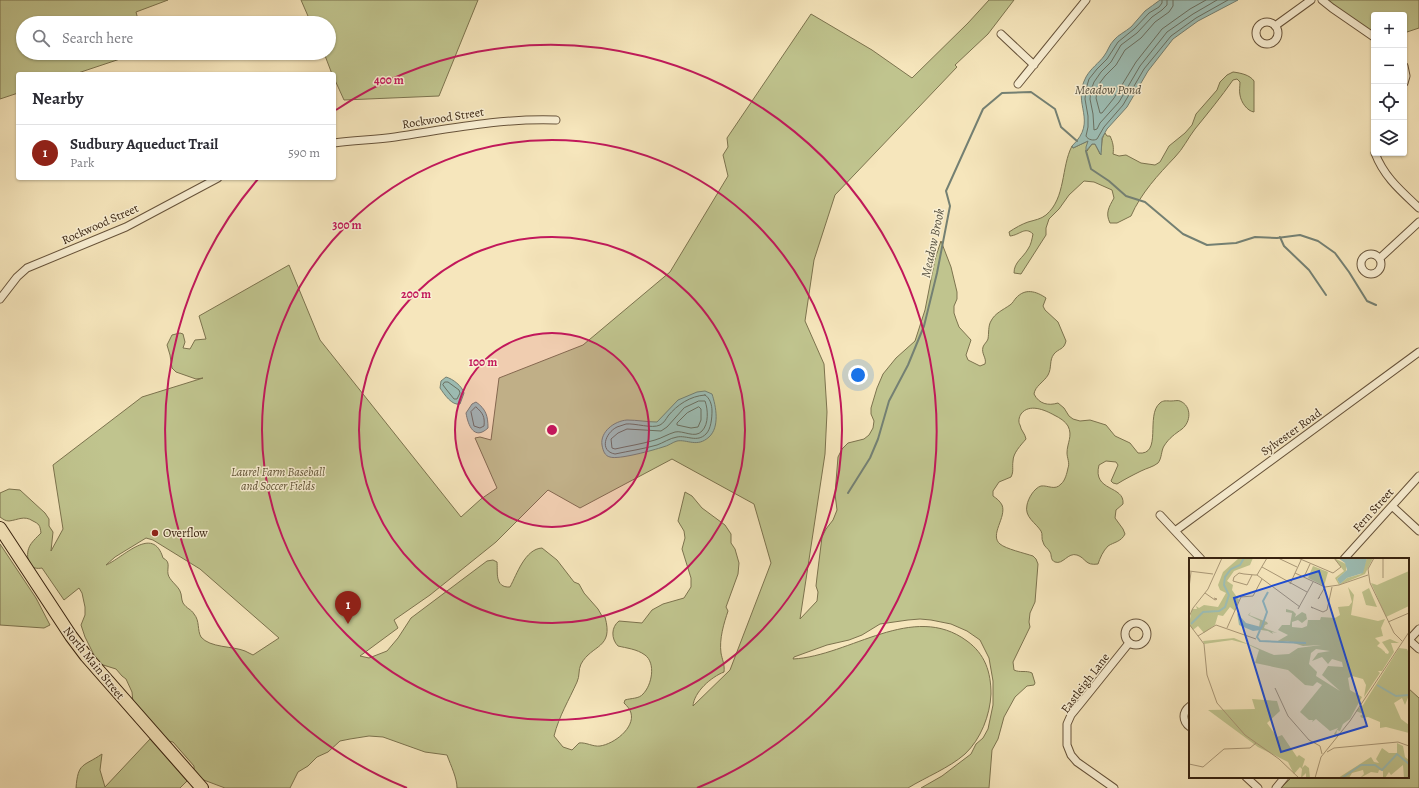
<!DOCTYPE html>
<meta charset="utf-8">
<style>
:root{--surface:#fff;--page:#f2f2f3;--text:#2b2b33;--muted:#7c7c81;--line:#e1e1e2;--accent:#8f2418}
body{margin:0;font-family:Alegreya,serif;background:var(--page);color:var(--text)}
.controls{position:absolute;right:12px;top:12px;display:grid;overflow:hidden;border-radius:4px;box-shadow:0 1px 3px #0004}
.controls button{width:36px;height:36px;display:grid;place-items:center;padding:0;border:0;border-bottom:1px solid var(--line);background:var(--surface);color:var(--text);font:20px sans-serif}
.you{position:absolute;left:858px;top:375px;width:14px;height:14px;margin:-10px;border:3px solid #fff;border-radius:50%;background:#1a73e8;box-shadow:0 0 0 6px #1a73e833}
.badge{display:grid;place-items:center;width:26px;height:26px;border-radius:50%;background:var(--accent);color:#fff;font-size:13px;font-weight:700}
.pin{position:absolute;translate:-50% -33px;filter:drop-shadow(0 1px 2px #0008)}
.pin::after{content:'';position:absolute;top:21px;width:14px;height:12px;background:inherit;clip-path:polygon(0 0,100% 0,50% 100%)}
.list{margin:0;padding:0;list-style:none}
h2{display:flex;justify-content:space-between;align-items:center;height:52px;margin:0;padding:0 16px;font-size:17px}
h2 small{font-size:13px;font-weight:400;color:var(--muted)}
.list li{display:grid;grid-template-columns:26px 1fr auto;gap:12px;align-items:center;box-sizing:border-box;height:56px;padding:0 16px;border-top:1px solid var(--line)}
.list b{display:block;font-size:15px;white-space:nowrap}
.list p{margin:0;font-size:13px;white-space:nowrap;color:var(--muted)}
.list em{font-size:13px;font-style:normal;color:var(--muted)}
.icon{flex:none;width:22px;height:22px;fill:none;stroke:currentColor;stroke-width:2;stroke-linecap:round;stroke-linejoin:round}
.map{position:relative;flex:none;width:1419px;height:788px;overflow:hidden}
.search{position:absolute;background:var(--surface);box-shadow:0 1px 3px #0004;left:16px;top:16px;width:320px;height:44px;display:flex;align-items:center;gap:10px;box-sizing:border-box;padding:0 14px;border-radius:22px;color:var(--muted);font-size:15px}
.panel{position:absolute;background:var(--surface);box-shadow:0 1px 3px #0004;left:16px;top:72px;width:320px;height:108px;border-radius:4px}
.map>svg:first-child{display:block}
.green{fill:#c0c48e;stroke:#7c734e;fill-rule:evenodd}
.water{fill:#9dbeb5;stroke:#748073}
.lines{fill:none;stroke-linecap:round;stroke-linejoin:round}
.shore{stroke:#6a7062;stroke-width:1}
.stream{stroke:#748073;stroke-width:2}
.street-casing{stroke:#67533a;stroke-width:9}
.primary-casing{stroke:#37220f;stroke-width:14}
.street{stroke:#f9efd3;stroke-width:7}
.primary{stroke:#f6e6bc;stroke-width:12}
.ring{fill:none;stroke:#c2185b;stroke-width:2}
.poi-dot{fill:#8f2418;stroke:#f9efd3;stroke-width:1.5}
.labels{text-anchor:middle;stroke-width:3;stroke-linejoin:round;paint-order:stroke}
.street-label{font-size:12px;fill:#37220f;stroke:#f9efd3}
.park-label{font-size:12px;font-style:italic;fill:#605335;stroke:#f9efd3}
.poi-label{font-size:12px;fill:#37220f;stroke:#f9efd3;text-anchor:start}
.water-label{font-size:13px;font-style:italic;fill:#565141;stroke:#f9efd3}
.inset-river{fill:none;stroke:#9dbeb5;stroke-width:2}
.inset-road{fill:none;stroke:#aa9877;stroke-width:1}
.view{fill:#1d4ed8;fill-opacity:0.15;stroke:#1d4ed8;stroke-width:2}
.inset-edge{fill:none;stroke:#37220f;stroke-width:2}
.centre{fill:#c2185b;stroke:#f9efd3;stroke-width:2}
.ring-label{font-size:12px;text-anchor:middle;font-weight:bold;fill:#c2185b;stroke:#f9efd3;stroke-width:3;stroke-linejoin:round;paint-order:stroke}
</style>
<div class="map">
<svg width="1419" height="788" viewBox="0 0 1419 788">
<rect width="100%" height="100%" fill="#f6e6bc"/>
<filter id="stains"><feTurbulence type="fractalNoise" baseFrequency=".005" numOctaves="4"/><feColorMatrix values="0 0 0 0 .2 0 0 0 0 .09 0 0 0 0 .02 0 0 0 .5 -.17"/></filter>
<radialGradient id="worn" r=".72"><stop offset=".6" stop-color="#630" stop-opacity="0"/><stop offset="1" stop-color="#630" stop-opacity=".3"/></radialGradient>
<!-- green -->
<path class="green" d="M0 0H168L136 12 139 23H23V53H138L75 74H18V93L0 99Z
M301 0H478L439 96 344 100 334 78V74H332L324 53H329V23H311Z
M989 0H1014L988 34 955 65 957 67 835 195 814 260 805 321 824 364 827 412 825 454 800 619 817 601 818 592 816 586 817 577 822 537 826 529 833 520 837 510 835 494 838 457 842 449 848 443 864 439 869 435 873 428 874 421 871 414V408L877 388 883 374 896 358 915 341 925 310 935 259 941 241 951 267 957 292V299L954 306V313L956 319 959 327 971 340 966 355 968 360 980 366 985 364C987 358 981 354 983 347 984 344 987 342 988 339 989 333 988 326 991 321 995 313 1003 310 1010 305 1013 303 1014 300 1016 298 1025 288 1036 291 1046 298L1043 306 1045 310 1058 322 1066 341C1064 350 1059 348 1054 354 1049 360 1052 368 1048 375 1044 382 1035 386 1034 394 1039 404 1048 406 1058 403L1064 408 1069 416 1073 419 1080 421 1090 420 1106 425 1115 436 1130 443 1138 453C1163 456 1145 415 1160 403 1163 400 1167 401 1171 401 1174 401 1178 400 1180 401 1192 406 1191 422 1182 429 1175 434 1169 438 1164 446 1161 451 1162 458 1158 463 1153 467 1147 468 1141 471 1133 475 1125 479 1117 484L1113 483 1111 481 1118 465 1116 462 1106 461 1099 465C1092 492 1125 485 1123 504L1116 510 1115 518 1123 529 1125 534C1121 542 1114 542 1108 546 1103 551 1100 558 1098 564 1085 566 1086 558 1077 555 1068 552 1063 565 1055 562 1050 560 1052 555 1050 552 1048 548 1044 547 1043 542 1041 539 1043 534 1041 531 1036 523 1024 517 1027 505 1028 499 1034 488 1041 486 1048 485 1055 491 1061 484 1065 481 1067 473 1068 468 1070 463 1067 458 1067 453 1067 443 1073 436 1068 426 1065 421 1060 418 1054 415 1045 410 1029 403 1021 414 1019 417 1018 422 1020 425 1021 431 1025 433 1026 439 1021 445 1013 453 1013 461 1012 468 1014 471 1011 477L999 482 993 491V496C996 498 1000 501 1002 505 1007 517 989 535 1000 544 1006 549 1024 553 1033 556L1036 559 1038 564 1035 602 1030 613 1029 622 1030 627 1013 662 1014 670C1020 673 1026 670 1032 673L1035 683 1034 685 1027 686 1015 697 1004 717 998 739 992 750 989 788H921L942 776 971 754 976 744 983 738 988 729 993 705V681L989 658 980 640 967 631 951 624 931 620 920 619 908 620 880 624 862 635 849 640 827 645 794 657 793 659C850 656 913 601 967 641 985 654 991 672 991 694 990 715 981 739 965 754 949 768 926 777 908 788H457C457 778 451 766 447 755L425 752 383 737 369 736 350 739 340 741 328 752 317 757 308 766 298 772 290 788H225L201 779 194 770V766L173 742 168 741 133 703 132 692 126 679 122 676 116 669 100 664 96 659 85 637 81 625 85 615V607L82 593 79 588 64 600 42 568C37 569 33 568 29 565 25 548 30 544 41 533 40 525 39 524 33 521 24 515 18 520 9 521 5 521 3 519 0 517V493L9 489 20 490 45 513 49 519V526L53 532 51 551 63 529 53 465 142 397 203 378 196 379 176 372 172 368 170 355 167 345 172 335 180 333 183 334 185 342 183 348 190 349 195 340 206 339 199 316 289 265 320 340 461 517 481 499 497 488 475 438 480 437 491 440 499 378 583 345 670 272 728 176 723 155 728 147 727 138 811 14 872 50 912 78 968 23ZM672 459 754 504 771 563 730 670 693 706C694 692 711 677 724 672 725 665 722 659 721 653 719 639 724 623 728 611L726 607 738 574 739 563 735 549 731 543V534L725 525 702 508 692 496 685 492 678 521 684 531 685 538 682 549 691 578V587L684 598 663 604 652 610 642 623 619 621C611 627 611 639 618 646 626 648 637 649 645 655 656 663 652 685 643 694 639 699 631 698 625 700L624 703C627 706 630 709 631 713 635 728 614 744 600 746 593 747 586 742 579 743L572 750 563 747 554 736C559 716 569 700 577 682 580 676 578 670 581 664 592 644 614 649 605 617L602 616 598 609 584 593 579 584 574 582 557 560 542 548C525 549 517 574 510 587 494 588 498 571 497 562L493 560 487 561 411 618 398 638 387 651 369 658 360 656 398 628 394 620 430 595 496 542 548 490 580 508ZM146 538 153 540 200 569 279 638 253 655C250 654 248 652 245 651 233 646 210 648 201 637 197 630 200 621 194 614 191 609 187 609 183 603 181 599 182 595 180 591 178 586 169 580 168 574 167 567 171 562 163 558 153 524 123 558 106 565L115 557Z
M1322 0H1419V28L1404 33V15H1374V37Z
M1233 72C1241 73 1250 75 1254 81V112C1247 111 1241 102 1240 95 1239 91 1240 86 1240 82L1237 79 1233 80C1221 97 1208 113 1195 129 1188 138 1183 149 1175 157 1158 175 1141 193 1131 216L1117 223H1110C1105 213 1109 207 1114 198L1112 190 1094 182 1084 181 1069 195 1059 209 1049 219 1046 228V235L1021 274 1014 273C1014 262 1023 258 1028 249 1031 245 1032 239 1033 234 1025 226 1020 235 1010 236L1009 232C1015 228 1022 224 1028 222 1035 220 1041 219 1046 215 1066 198 1061 167 1072 146L1073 148 1088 141 1087 151 1092 144H1095L1100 154C1103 147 1100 140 1105 133L1107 136H1110C1113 142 1114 148 1113 154L1119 156 1126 155 1141 163 1155 165 1160 162 1169 146 1185 133 1192 125 1196 114 1217 90 1220 82 1227 75Z
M0 544 36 598 50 625 44 628 0 625Z
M1408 688 1419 698V788H1281L1292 777H1408Z
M150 739 187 781 180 788H76C78 762 83 767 102 754L100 770 105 787Z"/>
<!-- water -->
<path class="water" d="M1160 0H1238L1198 21 1173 39 1148 71 1127 107 1107 129 1102 138 1101 155 1095 144H1092L1086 151V147L1088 141 1073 148 1072 146C1099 120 1071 105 1086 77 1091 68 1099 63 1104 56 1108 51 1109 45 1114 40 1118 35 1125 32 1131 27 1136 22 1140 16 1145 11 1150 7 1155 4 1160 0Z
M446 377C453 379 462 386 464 393L460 404C452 406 444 394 440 388L441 381Z
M705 391 712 394C716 406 720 427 709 437 697 448 687 439 677 441 673 442 668 446 663 447 654 450 618 460 610 457 605 456 603 451 602 445 600 432 614 421 627 420 637 420 647 422 657 422L678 400 697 392Z
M476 402C486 409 488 416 488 428 474 441 468 425 466 413L472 404Z"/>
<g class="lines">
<!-- shore -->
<path class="shore" d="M1162 0V3L1159 7 1149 13 1134 29 1118 42 1107 59 1097 69 1089 79 1086 89 1085 99 1088 116V127L1086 136C1088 140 1094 141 1097 139L1104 127 1123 105 1144 69 1171 36 1196 18 1228 0
M1167 0V5L1162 10 1152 17 1137 33 1121 45 1111 62 1101 72 1094 82 1091 90 1090 99 1093 114 1094 130 1097 129 1100 123 1119 102 1140 66 1167 32 1193 14 1217 0
M1173 0V6L1169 12 1155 22 1141 38 1125 50 1116 65 1105 76 1099 84 1096 98 1100 113H1102L1114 98 1136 62 1162 29 1190 9 1206 0
M445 382H448L459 390 460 393 457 399H454L446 389 443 385Z
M705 395C710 398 712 405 712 411 712 418 711 429 706 434 697 443 687 435 677 437 670 438 663 443 657 445 643 449 629 451 615 454 599 451 605 433 617 427 620 426 623 425 626 424 635 423 652 429 660 425 664 423 666 419 668 416 677 405 690 396 705 395Z
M699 401H705C708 409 709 424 702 431 695 439 683 430 675 432 668 434 662 438 655 440 642 444 628 446 615 449L612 448 611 439 618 433 627 429 661 431 667 427 684 408Z
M476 407C483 413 485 417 484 426L480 428 474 426 471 412Z
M699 407 701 409V420L698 427 691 428 677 425V423L687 413Z"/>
<!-- stream -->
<path class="stream" d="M1086 151 1091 169 1109 181 1126 196 1145 202 1183 234 1207 245 1236 243 1255 237 1277 238 1300 235 1318 241 1335 253 1349 272 1367 301 1376 305
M1280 237 1284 246 1309 270 1326 295
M848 493 870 458 878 439 889 401 908 365 924 326 937 273 950 206 946 191 983 109 1002 93 1031 92 1055 109 1061 127 1077 141"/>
<defs>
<path id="street" d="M1322 0 1332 8 1374 37
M1256 33a11 11 0 1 1 22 0a11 11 0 1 1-22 0Z
M1275 26 1311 0
M1001 34 1034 65
M1404 66 1406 76 1404 83
M1018 84 1086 0
M334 143C354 140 375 140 395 137 449 129 501 118 556 120
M1375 153C1384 177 1401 191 1419 208
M1361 264a10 10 0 1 1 20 0a10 10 0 1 1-20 0Z
M1380 258 1419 222
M0 299 17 277 27 268 126 227 218 178
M1392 506 1419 531
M1160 515 1201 559
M1175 531 1419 352
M1344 559 1419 476
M1125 634a11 11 0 1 1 22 0a11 11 0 1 1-22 0Z
M1409 640 1419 649
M1408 641 1419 629
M1190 706C1182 712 1182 721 1190 727
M1246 777 1258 788
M1114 788 1077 762 1071 755 1067 745V724L1071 715 1080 704 1129 643
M1276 788 1285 777"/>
<path id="primary" d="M0 528 71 636 86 656 202 788"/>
</defs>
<!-- street casing -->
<use href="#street" class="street-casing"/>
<!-- primary casing -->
<use href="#primary" class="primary-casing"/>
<!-- street -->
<use href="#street" class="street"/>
<!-- primary -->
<use href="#primary" class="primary"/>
</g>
<!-- distance rings -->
<circle cx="552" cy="430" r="97" fill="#c2185b" fill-opacity=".12"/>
<g class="ring">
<circle cx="552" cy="430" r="97"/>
<circle cx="552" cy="430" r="193"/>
<circle cx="552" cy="430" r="290"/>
<path d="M407 788A386 386 0 0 1 258 179M336 110A386 386 0 1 1 697 788"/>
</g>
<!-- markers -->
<circle class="poi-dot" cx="155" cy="533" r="4"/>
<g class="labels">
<!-- street labels -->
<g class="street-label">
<text transform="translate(443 118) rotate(-9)" y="4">Rockwood Street</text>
<text transform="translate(100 224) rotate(-24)" y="4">Rockwood Street</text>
<text transform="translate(1291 432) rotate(-36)" y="4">Sylvester Road</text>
<text transform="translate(1373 510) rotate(-48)" y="4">Fern Street</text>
<text transform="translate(94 663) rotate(51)" y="4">North Main Street</text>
<text transform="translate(1085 683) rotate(-53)" y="4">Eastleigh Lane</text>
</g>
<!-- park labels -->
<g class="park-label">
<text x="278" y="476">Laurel Farm Baseball<tspan x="278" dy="14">and Soccer Fields</tspan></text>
</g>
<!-- poi labels -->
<g class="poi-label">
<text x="163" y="537">Overflow</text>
</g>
<!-- water labels -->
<g class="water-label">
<text x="1108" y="94">Meadow Pond</text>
<text transform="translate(932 243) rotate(-78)" y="5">Meadow Brook</text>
</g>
</g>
<!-- overview -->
<g transform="translate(1189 558)">
<rect width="220" height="220" fill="#f6e6bc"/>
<path d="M50 0H64L61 7 45 13 38 23 44 27 43 32 50 42 46 53 41 49 34 58 29 57 26 67 15 75 9 68 4 72 0 66 3 51H8L7 48 10 50 15 47 29 49 37 35 31 32 29 27 34 14ZM145 0 157 6V13L148 21 151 26 158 20 172 16 178 0H184L176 16 150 27 146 20 155 13ZM124 8 139 14 135 28 119 20ZM220 13V48L197 59 182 25 188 27ZM159 29 165 37 162 57 189 63 196 61 192 70 194 78 186 80 191 85 188 88 196 93 192 91 196 94V102V95L199 96 200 94 193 84 201 81 210 85H202L205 94 193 113H189L191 115 175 139 177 127 174 121 163 118 159 120 161 132 173 139 161 161 154 166 151 173 148 172 147 178 145 176 149 170 141 173 127 161 123 164 124 162H120L111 154 133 127 128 124 124 128 116 127 99 112 66 105 70 92 58 86 43 82 15 86 14 83 45 80 85 97 100 96 109 90 132 87 114 88 98 83 87 84 99 77 89 72 93 67H101L103 55 97 54V51L104 53 107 56 106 59 113 54 117 56 118 61 113 65 109 62 103 64V69L113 70 118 68 119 62H131L132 59 146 60 151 57 149 49 160 48 163 44ZM127 91 141 93 129 95 123 103 133 99 139 106 143 101 153 104 154 109 139 108 133 117 151 133 127 118 128 114 120 106 122 95ZM180 30 188 49 177 47 173 34ZM62 54 60 57 78 64 79 66 76 67 75 70 88 75 83 74 84 76 79 73 72 72 70 69 71 63 59 57ZM210 90 218 91 220 95V137L216 147 213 140 205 145 212 161 220 167V175L197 169 191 170V164L179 159 173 160 171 158 174 156 167 153 174 147ZM63 141 88 143 91 153 78 165 88 179 93 177 108 199 110 197 116 201 113 210 116 207 120 210 121 220H117V215L112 220 113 211 111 209 105 216 99 204 69 189 19 152 66 151ZM208 185 214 188 216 199 220 202V220H215L214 207 202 217 200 214 196 220H194V213L190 212 189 215 182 214 171 220 175 216 174 212 163 215 160 220H149L182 199 185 204 190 205 187 201 193 190 200 195H208Z" fill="#c0c48e" fill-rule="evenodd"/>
<path d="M149 0H178L174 15 158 20 151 26 148 21 158 12 156 5ZM48 55 57 65 72 69V72L64 73 50 67Z" fill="#9dbeb5"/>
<path class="inset-river" d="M2 66 14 54 30 53 36 49 40 37 35 27 36 19 42 11 51 7 55 0M72 71 78 54 74 43 79 34M71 72 68 79 71 83 117 85M188 127 207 138 220 137M153 220 172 207H186L193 212 208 196 220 206"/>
<path class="inset-road" d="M89 0 108 9M109 0 144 15 152 9 145 0M185 0 179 11 181 25 205 75 213 83M73 9 118 34M0 13 24 16M106 15 136 29 150 27 179 17M63 17 58 27 44 23 45 19 50 15 55 16 66 17H68L111 49M68 17 78 0M115 19 121 6M194 20V0M101 26 113 0M0 30 2 14M16 35 26 42 28 41 25 40M131 39 129 41 136 29M124 50 122 49 134 54 138 52 143 29M109 51 124 24M0 59 4 50 19 31 33 0M199 64 220 55M0 66 15 86 18 117 28 145 56 177 90 201 110 220M38 70 52 39 64 38 73 21M9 78 27 67 67 81M86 130 99 158 120 182 131 188 133 196M138 194 145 190 209 184 220 188M0 206 14 209 35 191 61 190 67 185M126 220 132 199 161 163 220 74"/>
<path class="view" d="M130 13 178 168 92 194 45 40Z"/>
<rect width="220" height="220" class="inset-edge"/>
</g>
<circle cx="552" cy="430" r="6" class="centre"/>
<g class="ring-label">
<text x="389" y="84">400 m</text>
<text x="347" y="229">300 m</text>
<text x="416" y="298">200 m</text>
<text x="483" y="366">100 m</text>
</g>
<rect width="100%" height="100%" filter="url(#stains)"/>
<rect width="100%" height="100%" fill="url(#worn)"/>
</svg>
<div class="controls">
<button>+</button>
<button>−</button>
<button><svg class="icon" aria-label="locate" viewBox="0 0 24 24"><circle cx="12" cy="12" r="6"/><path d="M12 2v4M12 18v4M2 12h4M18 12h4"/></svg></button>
<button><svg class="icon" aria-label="layers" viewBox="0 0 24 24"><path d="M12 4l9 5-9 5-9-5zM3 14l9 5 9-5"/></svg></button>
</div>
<div class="you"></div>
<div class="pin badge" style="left:348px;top:624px">1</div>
<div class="search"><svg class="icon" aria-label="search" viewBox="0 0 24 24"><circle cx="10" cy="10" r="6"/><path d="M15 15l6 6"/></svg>Search here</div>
<section class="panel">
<h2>Nearby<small></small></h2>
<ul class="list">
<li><span class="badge">1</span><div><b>Sudbury Aqueduct Trail</b><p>Park</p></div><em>590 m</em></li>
</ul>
</section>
</div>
